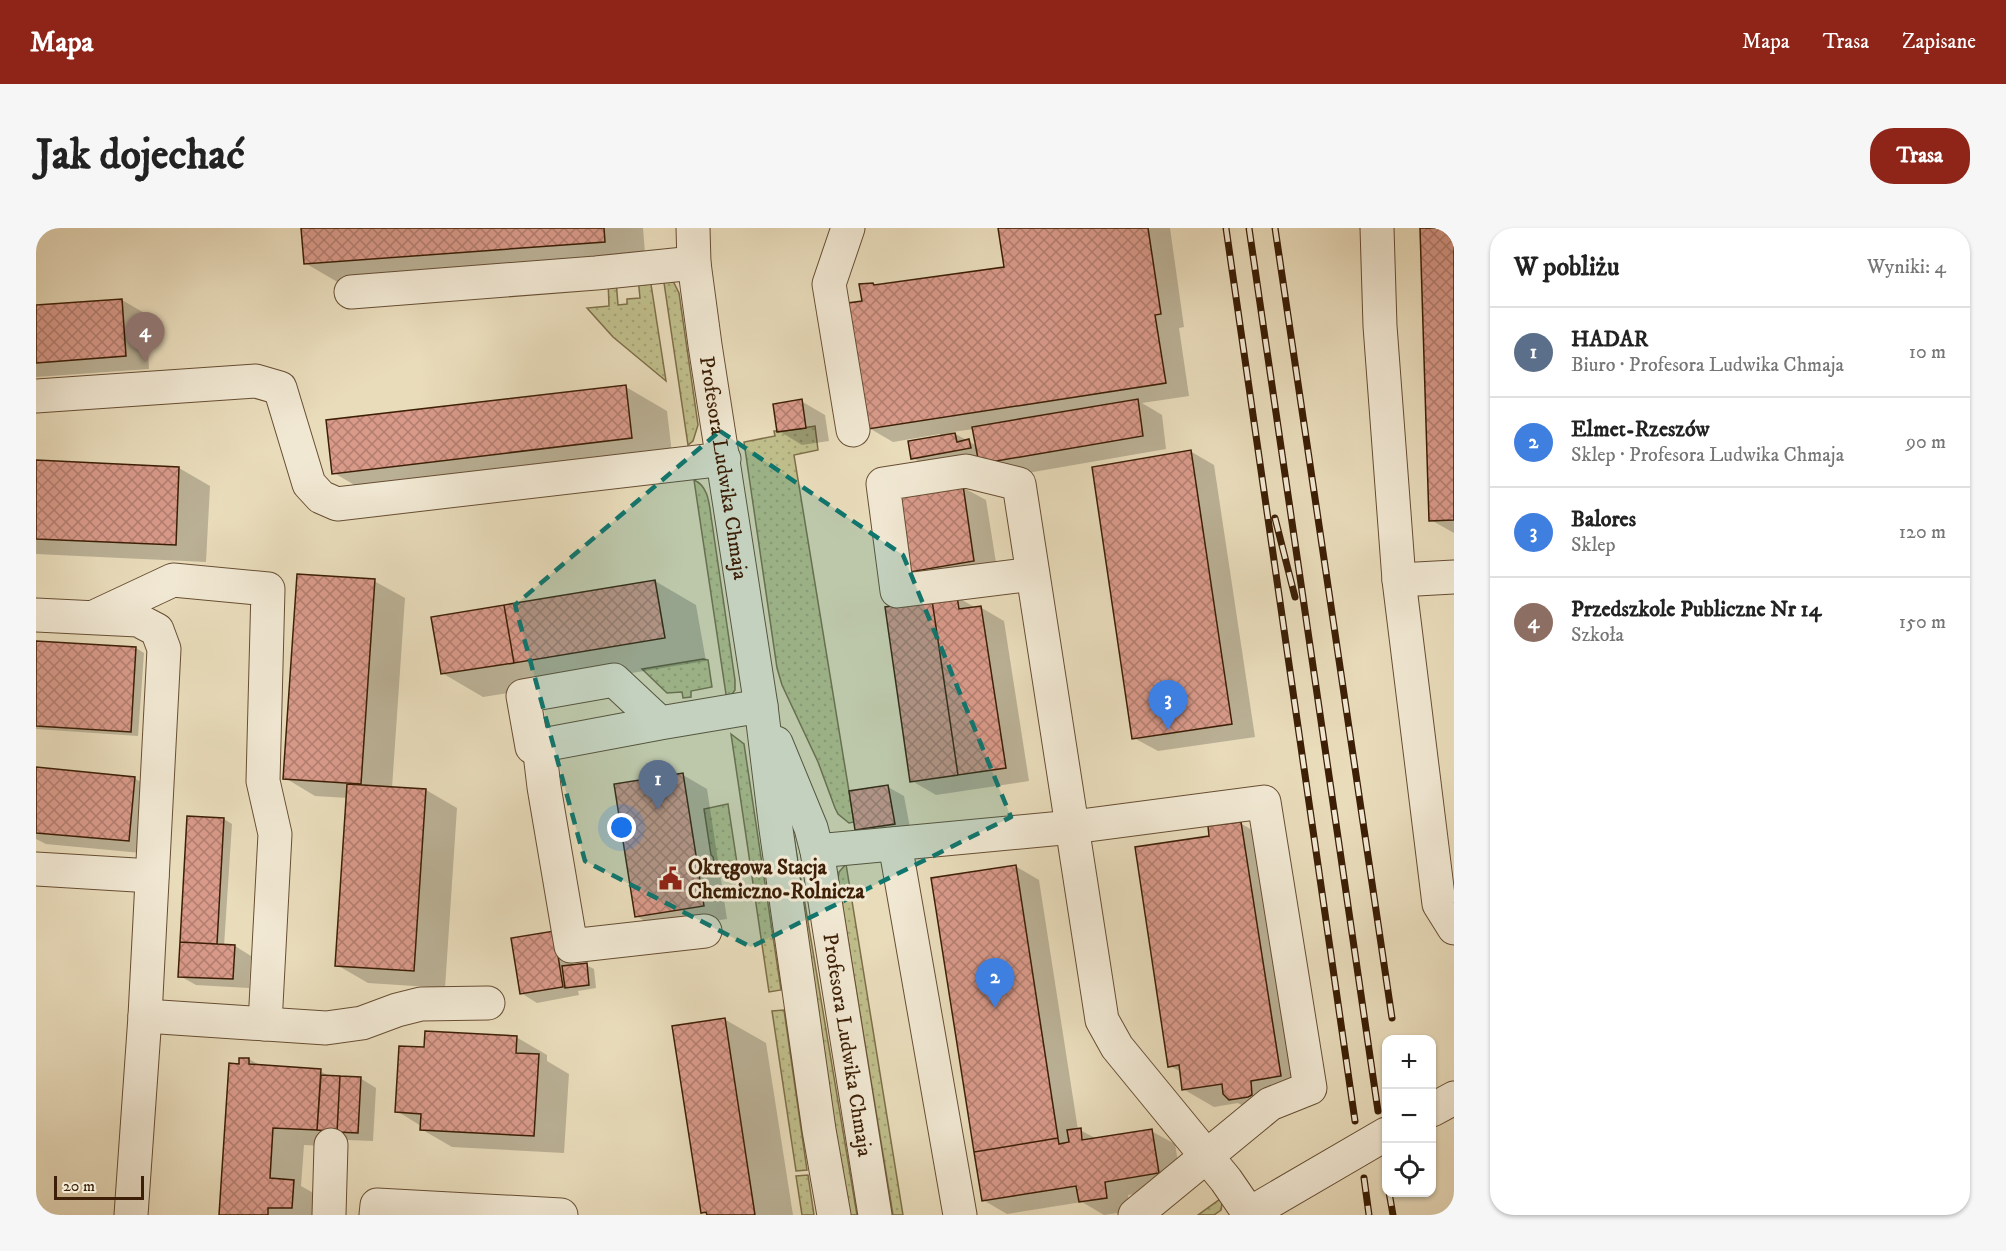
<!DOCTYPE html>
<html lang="pl">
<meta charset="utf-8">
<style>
:root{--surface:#fff;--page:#f6f6f6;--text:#222;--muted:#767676;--line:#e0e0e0;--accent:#8f2418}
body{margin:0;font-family:"IM FELL DW Pica",serif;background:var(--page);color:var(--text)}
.controls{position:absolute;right:18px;bottom:18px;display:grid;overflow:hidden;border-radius:12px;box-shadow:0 2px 4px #0004}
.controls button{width:54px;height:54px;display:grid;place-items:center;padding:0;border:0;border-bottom:2px solid var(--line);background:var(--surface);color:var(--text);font:30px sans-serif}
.scale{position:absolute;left:18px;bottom:15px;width:90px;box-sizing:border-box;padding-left:6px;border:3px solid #3c1f06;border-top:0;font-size:16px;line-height:21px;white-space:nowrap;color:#3c1f06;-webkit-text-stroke:4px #f1e8d3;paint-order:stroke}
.you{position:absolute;left:586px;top:600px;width:21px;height:21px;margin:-15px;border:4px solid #fff;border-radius:50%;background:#1a73e8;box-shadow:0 0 0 9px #1a73e833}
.badge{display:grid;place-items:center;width:39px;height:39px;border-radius:50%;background:var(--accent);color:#fff;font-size:20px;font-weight:700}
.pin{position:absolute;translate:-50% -50px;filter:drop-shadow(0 2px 3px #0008)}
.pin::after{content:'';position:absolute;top:32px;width:21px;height:18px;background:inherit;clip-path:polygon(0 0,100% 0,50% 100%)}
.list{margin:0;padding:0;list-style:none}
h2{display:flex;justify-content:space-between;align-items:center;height:78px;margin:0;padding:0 24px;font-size:26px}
h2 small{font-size:20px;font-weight:400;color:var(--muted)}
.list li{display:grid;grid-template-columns:39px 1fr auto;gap:18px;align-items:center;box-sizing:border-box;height:90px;padding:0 24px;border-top:2px solid var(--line)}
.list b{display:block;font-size:22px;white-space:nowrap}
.list p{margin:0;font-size:20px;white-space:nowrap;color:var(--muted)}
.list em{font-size:20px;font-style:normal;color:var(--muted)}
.icon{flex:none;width:33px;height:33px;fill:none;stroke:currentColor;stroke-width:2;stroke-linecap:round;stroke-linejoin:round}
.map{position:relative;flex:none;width:1418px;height:987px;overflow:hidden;border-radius:24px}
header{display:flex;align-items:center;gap:36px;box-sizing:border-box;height:84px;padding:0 30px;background:var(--accent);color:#fff}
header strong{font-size:28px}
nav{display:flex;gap:33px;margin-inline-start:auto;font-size:21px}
.intro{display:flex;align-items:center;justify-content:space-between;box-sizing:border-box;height:144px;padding:0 36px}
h1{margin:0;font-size:42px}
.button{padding:15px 27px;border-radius:24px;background:var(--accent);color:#fff;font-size:21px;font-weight:700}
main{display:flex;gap:36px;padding:0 36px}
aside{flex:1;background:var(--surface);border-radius:24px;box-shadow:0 2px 4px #0004}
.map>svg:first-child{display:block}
.grass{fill:url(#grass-dots);stroke:#7e6e48;stroke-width:1.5}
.shadow{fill:#0003;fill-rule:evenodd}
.building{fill:url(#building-cross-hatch);stroke:#3c1f06;stroke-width:1.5}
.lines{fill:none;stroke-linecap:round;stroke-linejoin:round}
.minor-casing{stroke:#674e33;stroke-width:35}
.minor{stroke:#f1e8d3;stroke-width:33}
.rail-casing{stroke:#3c1f06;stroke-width:7}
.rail{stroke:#f1e8d3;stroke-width:4.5;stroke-dasharray:14;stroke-linecap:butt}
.marked{fill:#0f766e;fill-opacity:0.2;stroke:#0f766e;stroke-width:4.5;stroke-dasharray:12 8;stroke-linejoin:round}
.labels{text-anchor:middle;stroke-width:6;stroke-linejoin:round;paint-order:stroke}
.street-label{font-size:21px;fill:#3c1f06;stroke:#f1e8d3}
.poi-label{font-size:21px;font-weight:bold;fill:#3c1f06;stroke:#f1e8d3;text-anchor:start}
</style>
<header>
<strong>Mapa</strong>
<nav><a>Mapa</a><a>Trasa</a><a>Zapisane</a></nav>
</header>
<div class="intro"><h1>Jak dojechać</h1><a class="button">Trasa</a></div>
<main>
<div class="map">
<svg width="1418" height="987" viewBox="0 0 1418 987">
<defs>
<pattern id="grass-dots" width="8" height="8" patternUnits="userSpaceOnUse" patternTransform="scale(1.5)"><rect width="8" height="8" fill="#bfbe8b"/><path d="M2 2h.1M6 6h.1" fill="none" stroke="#a5a376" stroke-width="1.8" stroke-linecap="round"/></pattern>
<pattern id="building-cross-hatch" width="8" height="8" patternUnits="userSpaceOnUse" patternTransform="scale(1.5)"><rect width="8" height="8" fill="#d99a8a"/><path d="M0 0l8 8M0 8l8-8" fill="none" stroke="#b17d6f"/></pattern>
</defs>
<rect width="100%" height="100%" fill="#e9dcbb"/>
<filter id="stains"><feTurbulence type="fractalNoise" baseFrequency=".00333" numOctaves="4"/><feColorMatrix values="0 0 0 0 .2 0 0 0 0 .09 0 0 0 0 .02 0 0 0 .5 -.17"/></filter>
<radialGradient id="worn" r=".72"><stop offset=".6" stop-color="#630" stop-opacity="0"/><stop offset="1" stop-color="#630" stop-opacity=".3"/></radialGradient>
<!-- grass -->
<path class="grass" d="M627 48 637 53 643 65 662 197 657 213 652 217Z
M602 50H614L630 153 577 109 551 80 573 78 572 53 580 52 582 77 591 76V71L604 70Z
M779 198 782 222 758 227 818 594 813 595 802 586 799 580 782 534 746 457 741 440 708 214 739 208 738 203H741L742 204Z
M658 252C672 258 673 274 675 288L699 452V462L691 473Z
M667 431 672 432 676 459 655 463V469L647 470 646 464 631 465 606 441Z
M695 506 708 516 745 762 733 764Z
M692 576 701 635 679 638 677 629 675 627 668 581Z
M755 598H756L821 987H812Z
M810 636 867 987H857L802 651 803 644Z
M748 782 771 942 760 943 736 783Z
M772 947 778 987H766L760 948Z
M1187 969 1185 982 1178 987H1162Z"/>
<!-- shadow -->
<path class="shadow" d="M267 0H607L610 38 310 59 269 35Z
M964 0H1134L1148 99 1143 100 1153 168 1106 175 1126 187 1130 221 968 249 900 244 877 230 904 209V206L857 214 833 200 827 75 837 56 841 59 970 40ZM938 201 941 218 916 204Z
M1386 0H1418V305L1395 292Z
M86 72 110 86 113 141 0 149V78Z
M590 159 631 183 637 234 339 269 298 245Z
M765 173 789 187 793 213 766 217 743 203Z
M1154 223 1178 237 1219 509 1122 523 1098 510Z
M0 234 143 240 174 258 170 334 0 326Z
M926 259 950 272 962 347 899 356 876 343Z
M338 353 369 370 356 560 390 562 421 580 409 760 332 755 301 737 312 570 279 568 249 550Z
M619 353 660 377 670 433 447 469 406 445Z
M921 369 940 380 944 379 968 393 993 553 900 567 876 553Z
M0 414 100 420 108 425 102 508 0 501Z
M0 541 98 550 122 564 116 626 10 616 0 611Z
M647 547 671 561 691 691 624 701 600 688Z
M852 559 868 568 875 605 837 610 821 601Z
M153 589 188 591 196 596 188 718H199L215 728 213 760 160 757 144 748Z
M1204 595 1235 613 1275 865 1225 888 1202 875 1178 879 1147 861 1145 844 1134 838 1175 609Z
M979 638 1003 652 1042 902H1044L1061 911 1115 903 1139 916 1146 958 1092 967 1094 983 1068 987 1046 974 971 986 947 972Z
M534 713 538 738 550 737 558 741 560 760 542 763 543 767 501 775 485 765Z
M688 791 730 815 757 987H671L666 984Z
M480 809 511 827V833L533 846 528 925 416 919 385 901V898L361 883 390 820Z
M213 831 225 838 284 843 295 849 324 850 340 860 337 913 312 912 311 919 268 917 265 958 288 971 287 987H185L204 837Z"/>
<!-- building -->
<path class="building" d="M265 0H568L569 14 268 36Z
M962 0H1112L1125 86 1119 87 1130 155 832 201 812 75 826 73 823 56 837 55 838 57 968 39Z
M1384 0H1418V292L1393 293Z
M86 71 90 128 0 135V77Z
M590 157 596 210 296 246 290 192Z
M766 171 770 200 741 204 737 176Z
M1102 171 1107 208 943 236 936 199Z
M919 205 921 214 933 211 935 220 875 231 872 213Z
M1155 222 1196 496 1096 511 1056 239Z
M0 232 143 239 140 317 0 311Z
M927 257 938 333 874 344 863 267Z
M261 346 339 351 325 556 247 551Z
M619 352 629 410 478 435 468 377Z
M921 368 923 381 945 378 970 540 922 547 896 372Z
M896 372 922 547 874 554 849 379Z
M468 377 478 435 405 446 395 389Z
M0 413 100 419 95 504 0 498Z
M0 539 99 549 93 613 0 605Z
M647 545 668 678 599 689 578 556Z
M311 556 390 561 378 743 299 738Z
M852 557 859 596 819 602 813 563Z
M151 588 188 590 181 716 144 714Z
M1205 594 1245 848 1215 853 1216 867 1212 869 1193 872 1187 866 1186 856 1146 862 1143 837 1132 839 1099 619 1173 608 1172 598Z
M980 637 1022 910 938 924 895 650Z
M518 703 527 759 484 766 475 710Z
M144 714 199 717 197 751 142 749Z
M551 735 553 757 529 760 526 738Z
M689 790 719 987H671L670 984 665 985 636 798Z
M389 803 481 808 480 825 503 826 498 908 384 902 385 886 359 884 363 818 388 819Z
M203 830H213V836L285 841 281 902 237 900 234 950 258 952 256 980H232V987H183L193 835 203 836Z
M285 847 304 848 301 904 281 902Z
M304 848 325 849 322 905 301 904Z
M1045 900 1046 912 1116 901 1123 945 1069 954 1071 970 1043 974 1040 958 946 973 938 924 1022 910 1023 916 1033 914 1031 902Z"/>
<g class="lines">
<defs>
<g id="minor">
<path id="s1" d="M657 0 658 35 669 117 725 478 740 601 783 902 798 987"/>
<path d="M812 0 793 56 817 202"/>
<path d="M1341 0 1344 98 1363 352 1403 676 1418 700"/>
<path d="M315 64 560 45 658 35"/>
<path d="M0 168 220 153 244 160 273 256 285 269 301 276 688 231"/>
<path d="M997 346 861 363 847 256 930 243 983 256 1066 792 1081 819 1190 952 1214 987"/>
<path d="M1363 352 1418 349"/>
<path d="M0 387 102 392 121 402 128 421 109 788 95 987"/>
<path d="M60 388 137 352 232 361 227 553 239 606 229 796"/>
<path d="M624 495 496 519 487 468 578 452 624 495 725 478"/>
<path id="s2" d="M740 515 775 600 781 623 839 987"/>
<path d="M503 517 508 559 535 718 669 703"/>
<path d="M859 616 924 987"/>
<path d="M781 623 1037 599 1228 574 1274 860 1234 876 1099 987"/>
<path d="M0 641 116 648"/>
<path d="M109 788 290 800 326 795 361 782 385 776 452 775"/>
<path d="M1396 882 1418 870"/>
<path d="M293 987 295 917"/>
<path d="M340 987 341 977 525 987"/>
<path d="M1211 987 1350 906"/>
</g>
</defs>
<!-- minor casing -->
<use href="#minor" class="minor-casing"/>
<!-- minor -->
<use href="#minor" class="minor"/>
<defs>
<path id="rail" d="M1190 0 1319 893
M1213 0 1342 883
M1239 0 1356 790
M1239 290 1259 369
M1350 938V944
M1328 950 1333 987
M1353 964 1357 987"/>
</defs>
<!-- rail casing -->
<use href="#rail" class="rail-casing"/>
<!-- rail -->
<use href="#rail" class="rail"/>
</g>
<!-- marked area -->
<path class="marked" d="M684 203 867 327 975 589 715 719 549 633 479 377Z"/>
<!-- icons -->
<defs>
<symbol id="civic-bare" viewBox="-9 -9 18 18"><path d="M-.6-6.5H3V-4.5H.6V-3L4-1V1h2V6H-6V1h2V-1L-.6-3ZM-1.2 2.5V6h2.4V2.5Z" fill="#8f2418" stroke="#f1e8d3" stroke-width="2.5" paint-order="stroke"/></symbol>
</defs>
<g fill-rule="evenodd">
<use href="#civic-bare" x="618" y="634" width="33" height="33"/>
</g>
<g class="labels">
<!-- street labels -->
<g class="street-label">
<text dy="7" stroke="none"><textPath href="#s1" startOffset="242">Profesora Ludwika Chmaja</textPath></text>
<text dy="7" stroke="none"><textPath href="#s2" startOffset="312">Profesora Ludwika Chmaja</textPath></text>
</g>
<!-- poi labels -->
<g class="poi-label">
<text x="652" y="646">Okręgowa Stacja<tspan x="652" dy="24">Chemiczno-Rolnicza</tspan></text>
</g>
</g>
<rect width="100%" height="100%" filter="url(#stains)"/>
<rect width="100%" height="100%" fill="url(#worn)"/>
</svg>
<div class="controls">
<button>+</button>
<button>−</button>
<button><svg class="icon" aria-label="locate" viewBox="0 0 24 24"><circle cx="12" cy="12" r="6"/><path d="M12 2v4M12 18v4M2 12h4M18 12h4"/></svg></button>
</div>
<div class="scale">20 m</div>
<div class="you"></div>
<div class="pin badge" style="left:622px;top:582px;background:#5c6f8a">1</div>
<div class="pin badge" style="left:959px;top:780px;background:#3f7fe0">2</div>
<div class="pin badge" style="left:1132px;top:502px;background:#3f7fe0">3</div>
<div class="pin badge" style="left:109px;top:134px;background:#8d6e63">4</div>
</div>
<aside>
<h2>W pobliżu<small>Wyniki: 4</small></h2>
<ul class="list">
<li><span class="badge" style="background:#5c6f8a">1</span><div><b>HADAR</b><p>Biuro · Profesora Ludwika Chmaja</p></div><em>10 m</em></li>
<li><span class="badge" style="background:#3f7fe0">2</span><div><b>Elmet-Rzeszów</b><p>Sklep · Profesora Ludwika Chmaja</p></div><em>90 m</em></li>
<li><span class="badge" style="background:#3f7fe0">3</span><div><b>Balores</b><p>Sklep</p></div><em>120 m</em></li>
<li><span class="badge" style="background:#8d6e63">4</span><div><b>Przedszkole Publiczne Nr 14</b><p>Szkoła</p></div><em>150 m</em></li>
</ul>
</aside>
</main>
